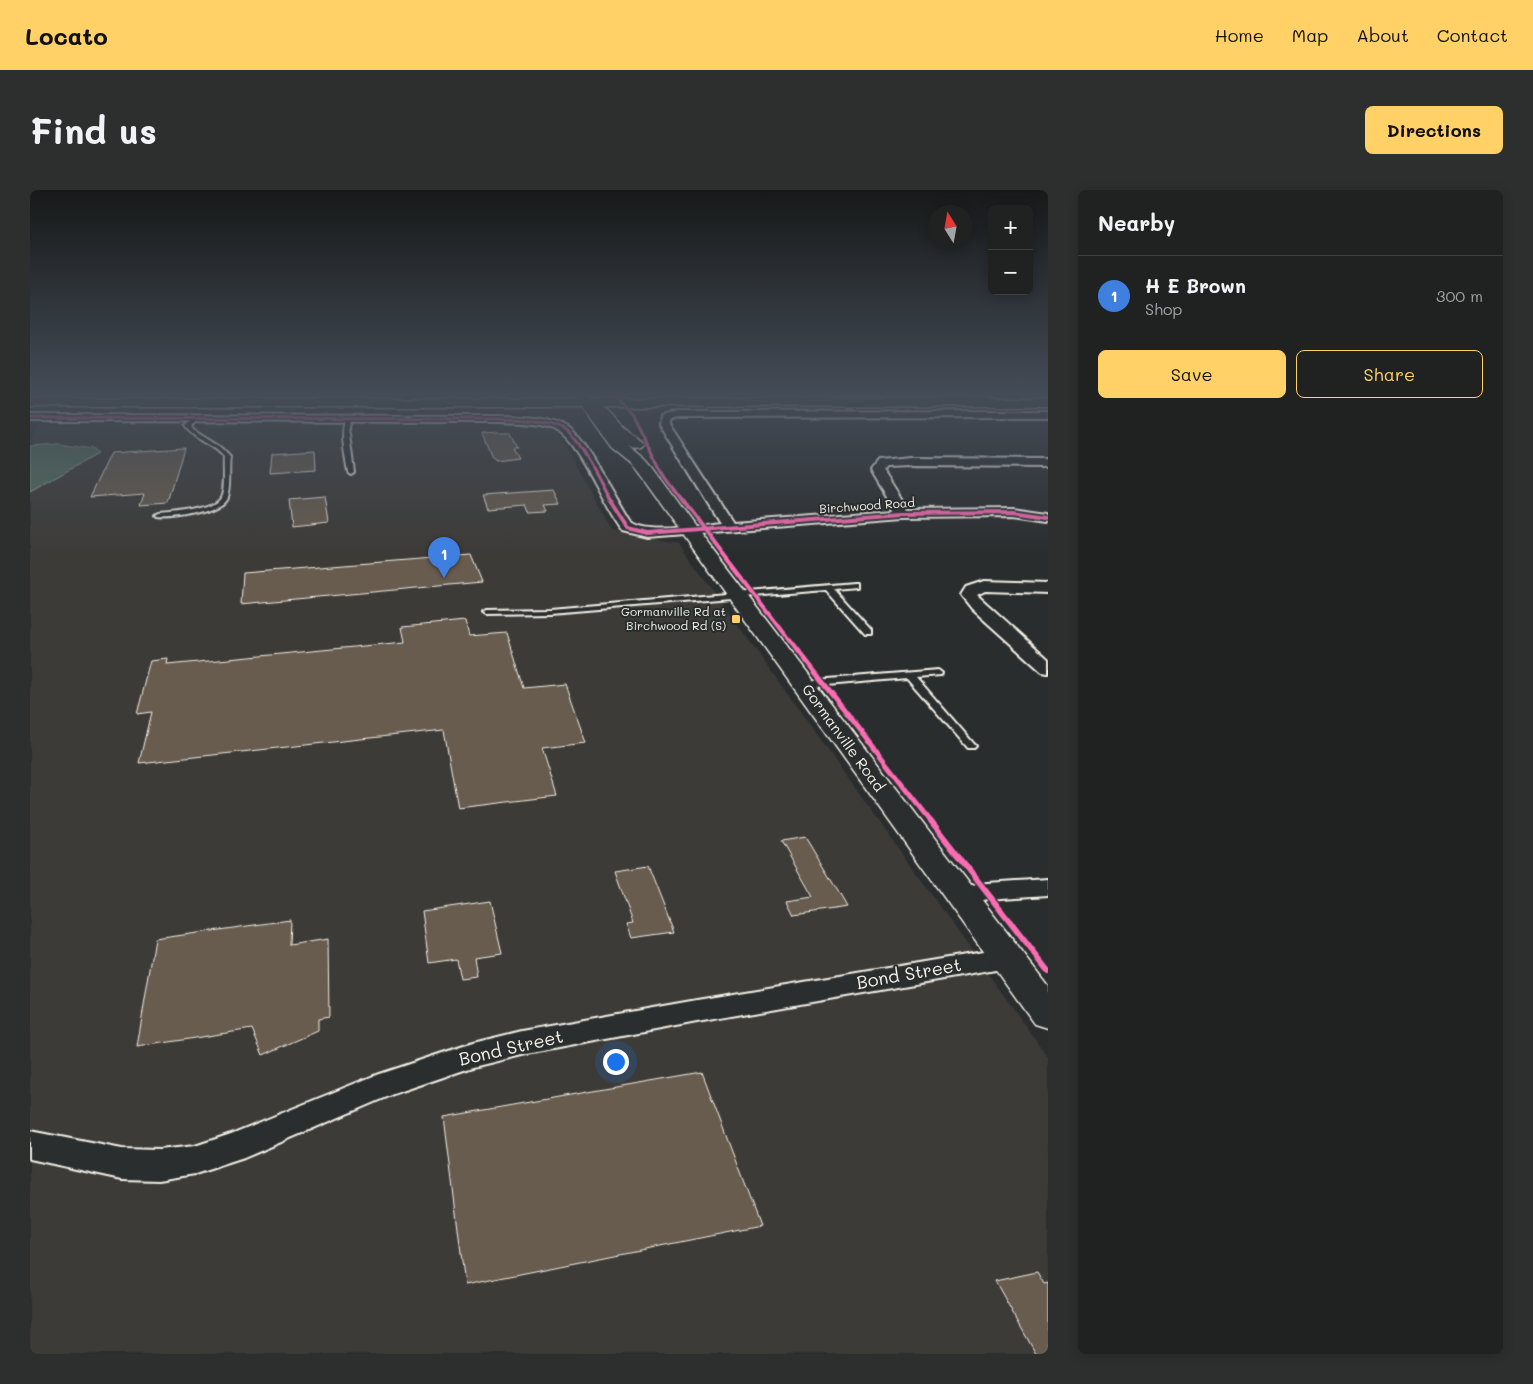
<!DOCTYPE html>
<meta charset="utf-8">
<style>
:root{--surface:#202222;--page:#2d2f2f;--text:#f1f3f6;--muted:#a2a4a5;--line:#3d3f40;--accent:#ffd166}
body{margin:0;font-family:Mali,sans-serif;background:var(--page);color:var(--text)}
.controls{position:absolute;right:15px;top:15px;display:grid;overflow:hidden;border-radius:8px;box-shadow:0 2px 12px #0003}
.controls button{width:45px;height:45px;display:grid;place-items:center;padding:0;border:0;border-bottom:1px solid var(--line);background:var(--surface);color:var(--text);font:25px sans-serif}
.compass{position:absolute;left:898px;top:15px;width:45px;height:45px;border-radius:50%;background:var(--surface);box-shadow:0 2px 12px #0003;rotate:349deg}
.you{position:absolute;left:585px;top:871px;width:18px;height:18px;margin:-12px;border:4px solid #fff;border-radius:50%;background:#1a73e8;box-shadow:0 0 0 8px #1a73e833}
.badge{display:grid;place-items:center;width:32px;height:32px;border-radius:50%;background:var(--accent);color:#fff;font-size:16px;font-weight:700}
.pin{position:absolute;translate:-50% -41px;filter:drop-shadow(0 1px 2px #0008)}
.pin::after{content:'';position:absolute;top:26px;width:18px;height:15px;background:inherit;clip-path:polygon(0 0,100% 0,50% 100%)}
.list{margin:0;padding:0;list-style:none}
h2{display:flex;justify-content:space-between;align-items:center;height:65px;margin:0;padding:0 20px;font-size:21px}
h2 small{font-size:16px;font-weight:400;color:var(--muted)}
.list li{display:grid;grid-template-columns:32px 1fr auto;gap:15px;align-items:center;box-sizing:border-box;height:80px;padding:0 20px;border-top:1px solid var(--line)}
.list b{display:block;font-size:19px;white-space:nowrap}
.list p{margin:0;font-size:16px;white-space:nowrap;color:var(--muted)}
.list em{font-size:16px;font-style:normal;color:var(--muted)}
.actions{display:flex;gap:10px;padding:15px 20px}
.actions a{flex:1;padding:11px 0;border:1px solid var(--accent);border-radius:8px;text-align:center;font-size:18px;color:var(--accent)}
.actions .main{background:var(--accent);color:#111}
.map{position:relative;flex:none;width:1018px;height:1164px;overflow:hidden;border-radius:8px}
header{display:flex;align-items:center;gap:30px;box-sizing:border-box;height:70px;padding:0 25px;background:var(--accent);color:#111}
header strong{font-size:24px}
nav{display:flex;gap:28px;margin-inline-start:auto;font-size:18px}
.intro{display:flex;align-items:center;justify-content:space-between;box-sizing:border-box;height:120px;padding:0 30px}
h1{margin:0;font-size:35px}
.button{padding:12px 22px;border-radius:8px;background:var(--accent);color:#111;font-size:18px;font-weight:700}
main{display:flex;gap:30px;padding:0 30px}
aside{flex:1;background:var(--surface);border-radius:8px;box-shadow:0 2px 12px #0003}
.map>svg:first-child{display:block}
.built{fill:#3d3b38}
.green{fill:#546f5e;stroke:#a4b0a3}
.building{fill:#685b4f;stroke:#f4f1e8}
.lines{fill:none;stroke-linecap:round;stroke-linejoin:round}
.lane-casing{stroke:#f4f1e8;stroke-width:4}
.street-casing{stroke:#f4f1e8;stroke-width:4}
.secondary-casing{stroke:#f4f1e8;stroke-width:3}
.highway-casing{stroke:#f4f1e8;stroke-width:3}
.lane{fill:#2a2d2e;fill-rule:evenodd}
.street{fill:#2a2d2e;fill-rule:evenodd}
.secondary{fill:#2a2d2e;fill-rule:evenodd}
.highway{fill:#2a2d2e;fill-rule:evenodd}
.cycleway-far3-casing{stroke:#2a2d2e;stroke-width:5}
.cycleway-far2-casing{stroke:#2a2d2e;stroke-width:6}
.cycleway-far1-casing{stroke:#2a2d2e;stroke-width:8}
.cycleway-casing{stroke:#2a2d2e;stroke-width:9}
.cycleway-far3{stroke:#f96db3;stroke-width:3}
.cycleway-far2{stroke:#f96db3;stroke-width:4}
.cycleway-far1{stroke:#f96db3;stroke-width:5}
.cycleway{stroke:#f96db3;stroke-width:6}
.poi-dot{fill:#ffd166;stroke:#2a2d2e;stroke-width:2}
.labels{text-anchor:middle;stroke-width:4;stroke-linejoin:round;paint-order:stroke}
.far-street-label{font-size:12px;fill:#f4f1e8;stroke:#2a2d2e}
.far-poi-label{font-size:12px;fill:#f4f1e8;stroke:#2a2d2e;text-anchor:end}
.street-label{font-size:15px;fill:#f4f1e8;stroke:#2a2d2e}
.near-street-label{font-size:18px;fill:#f4f1e8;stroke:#2a2d2e}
</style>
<header>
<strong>Locato</strong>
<nav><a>Home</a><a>Map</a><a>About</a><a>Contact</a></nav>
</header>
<div class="intro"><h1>Find us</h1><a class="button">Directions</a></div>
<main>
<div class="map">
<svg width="1018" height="1164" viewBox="0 0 1018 1164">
<rect width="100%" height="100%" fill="#2a2d2e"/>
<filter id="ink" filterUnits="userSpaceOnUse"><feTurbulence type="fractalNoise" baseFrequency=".02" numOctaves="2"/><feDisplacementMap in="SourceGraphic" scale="10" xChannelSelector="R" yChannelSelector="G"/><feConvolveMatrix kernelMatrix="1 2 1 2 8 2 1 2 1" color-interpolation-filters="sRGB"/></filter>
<g filter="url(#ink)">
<!-- built -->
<path class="built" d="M324 231 501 233 529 244 582 341 649 353 1018 867V1164H0V251L10 235Z"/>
<!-- green -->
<path class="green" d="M28 254 62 259 67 264 0 302V256Z"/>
<!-- building -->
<path class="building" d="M468 242 469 243H480L487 257H482L488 268 466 271 462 268 452 243Z
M154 258 138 313 111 315 115 303 60 307 81 263Z
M285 260 286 280 240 283 242 263Z
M524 300 531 314 515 315 518 321 500 322 497 315 458 318 453 305Z
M295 307 299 333 262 337 259 310Z
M441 365 452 392 211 414 213 383Z
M435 431 439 446 477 443 494 498 535 494 556 553 512 558 527 606 428 618 414 540 109 573 121 522 107 524 121 471 138 469 137 475 375 452 372 437Z
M775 647 809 703 817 717 764 725 757 711 783 707 751 651Z
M618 676 644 742 601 748 596 734 603 733 585 681Z
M460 711 472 763 444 767 447 787 430 789 426 769 399 773 392 721Z
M260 730 259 755 298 749 299 827 288 829V841L233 865 222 839 107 857 125 749Z
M672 882 730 1036 435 1095 414 927Z
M1007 1082 1014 1094 1018 1093V1164H1006L965 1091Z"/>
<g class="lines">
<defs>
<path id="lane" d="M776 203H932L980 210 977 212 924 204H780L746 214 743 212Z
M318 227 321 229 318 237 324 282 321 284 318 282C316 269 308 236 318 227Z
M164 228 169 229 161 236 163 240 190 257 200 267C198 280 201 294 197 307 192 322 142 329 128 327L127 326 130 324C144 323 184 320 191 307 196 296 193 279 194 267 183 253 165 251 155 236Z
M824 393H827V397L804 399 841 440V444H835L796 400 520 423 457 424 453 422 457 420 520 419Z
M908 480 912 483 911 485 886 487 944 554 946 556 944 558H938L877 488 774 497 770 494 774 491Z"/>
<path id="street" d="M1018 221V227L647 228 639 230V234L703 332 865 320 841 280 848 271 881 268 1018 269V277L881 276 856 277 853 280 878 319 984 318 1018 323V331L984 326 874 327 617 347 593 341C573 317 549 250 524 239 507 232 488 233 470 232L0 231V225L470 226C492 227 517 226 538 238 554 247 587 311 599 330 612 346 669 335 690 333L629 234 630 226 647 222Z
M954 391 1018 393V403L955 401 947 405 1018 469V483L1012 482 942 419 931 405 936 397Z
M1018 689V705L957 709 930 715 922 712 918 706 922 700 957 693Z
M977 758 986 761 989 768 986 775 977 778 667 832 492 865 443 877 363 904 214 968 165 984 129 990 92 989 0 969V941L92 959 129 960 165 956 201 944 346 885 443 853 492 841 667 810Z"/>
<path id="secondary" d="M543 203H557L594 252 615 269 623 278 665 336 1018 796V838L1005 834 611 285 603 275 582 258Z"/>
<path id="highway" d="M1018 208V216L573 217C582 223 586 231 594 238 600 244 609 247 614 254L611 257C592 262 582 239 571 228 566 224 559 220 554 217H0V209Z"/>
</defs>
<!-- lane casing -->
<use href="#lane" class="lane-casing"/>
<!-- street casing -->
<use href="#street" class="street-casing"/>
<!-- secondary casing -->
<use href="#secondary" class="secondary-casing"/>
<!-- highway casing -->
<use href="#highway" class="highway-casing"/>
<!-- lane -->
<use href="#lane" class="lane"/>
<!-- street -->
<use href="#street" class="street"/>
<!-- secondary -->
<use href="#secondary" class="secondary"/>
<!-- highway -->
<use href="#highway" class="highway"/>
<defs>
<path id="cycleway-far3" d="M588 203 583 205 602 224 633 285 653 312
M0 228 470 229C491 230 516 229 535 240 550 250 571 294 581 312"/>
<path id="cycleway-far2" d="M580 310 598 338 617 343 874 323 984 322 1018 327
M652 310 761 452"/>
<path id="cycleway-far1" d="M760 450 902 632"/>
<path id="cycleway" d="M901 631 1018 781"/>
</defs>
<!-- cycleway-far3 casing -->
<use href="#cycleway-far3" class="cycleway-far3-casing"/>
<!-- cycleway-far2 casing -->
<use href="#cycleway-far2" class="cycleway-far2-casing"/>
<!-- cycleway-far1 casing -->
<use href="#cycleway-far1" class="cycleway-far1-casing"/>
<!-- cycleway casing -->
<use href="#cycleway" class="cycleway-casing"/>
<!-- cycleway-far3 -->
<use href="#cycleway-far3" class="cycleway-far3"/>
<!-- cycleway-far2 -->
<use href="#cycleway-far2" class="cycleway-far2"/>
<!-- cycleway-far1 -->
<use href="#cycleway-far1" class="cycleway-far1"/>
<!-- cycleway -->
<use href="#cycleway" class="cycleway"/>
</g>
</g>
<!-- sky -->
<linearGradient id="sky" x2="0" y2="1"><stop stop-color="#171919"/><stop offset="0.56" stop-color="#444c57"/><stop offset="1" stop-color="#444c57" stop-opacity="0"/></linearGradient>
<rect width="1018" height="365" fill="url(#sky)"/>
<!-- markers -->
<rect class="poi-dot" x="701" y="424" width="10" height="10" rx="2.5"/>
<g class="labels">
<!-- far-street labels -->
<g class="far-street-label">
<text transform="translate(837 316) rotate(-4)" y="4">Birchwood Road</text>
</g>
<!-- far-poi labels -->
<g class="far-poi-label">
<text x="696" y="426">Gormanville Rd at<tspan x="696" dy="14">Birchwood Rd (S)</tspan></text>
</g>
<!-- street labels -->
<g class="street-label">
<text transform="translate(813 548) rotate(54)" y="5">Gormanville Road</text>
</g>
<!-- near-street labels -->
<g class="near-street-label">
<text transform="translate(879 784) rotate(-10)" y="6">Bond Street</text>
<text transform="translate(481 858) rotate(-13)" y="6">Bond Street</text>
</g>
</g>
</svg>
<div class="controls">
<button>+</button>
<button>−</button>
</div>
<svg class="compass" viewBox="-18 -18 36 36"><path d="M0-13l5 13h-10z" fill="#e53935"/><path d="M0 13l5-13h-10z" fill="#a2a4a5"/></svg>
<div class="you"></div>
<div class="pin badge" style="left:414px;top:388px;background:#3f7fe0">1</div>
</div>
<aside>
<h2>Nearby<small></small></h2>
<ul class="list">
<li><span class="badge" style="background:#3f7fe0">1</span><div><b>H E Brown</b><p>Shop</p></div><em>300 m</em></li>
</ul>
<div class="actions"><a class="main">Save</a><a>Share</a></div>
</aside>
</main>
